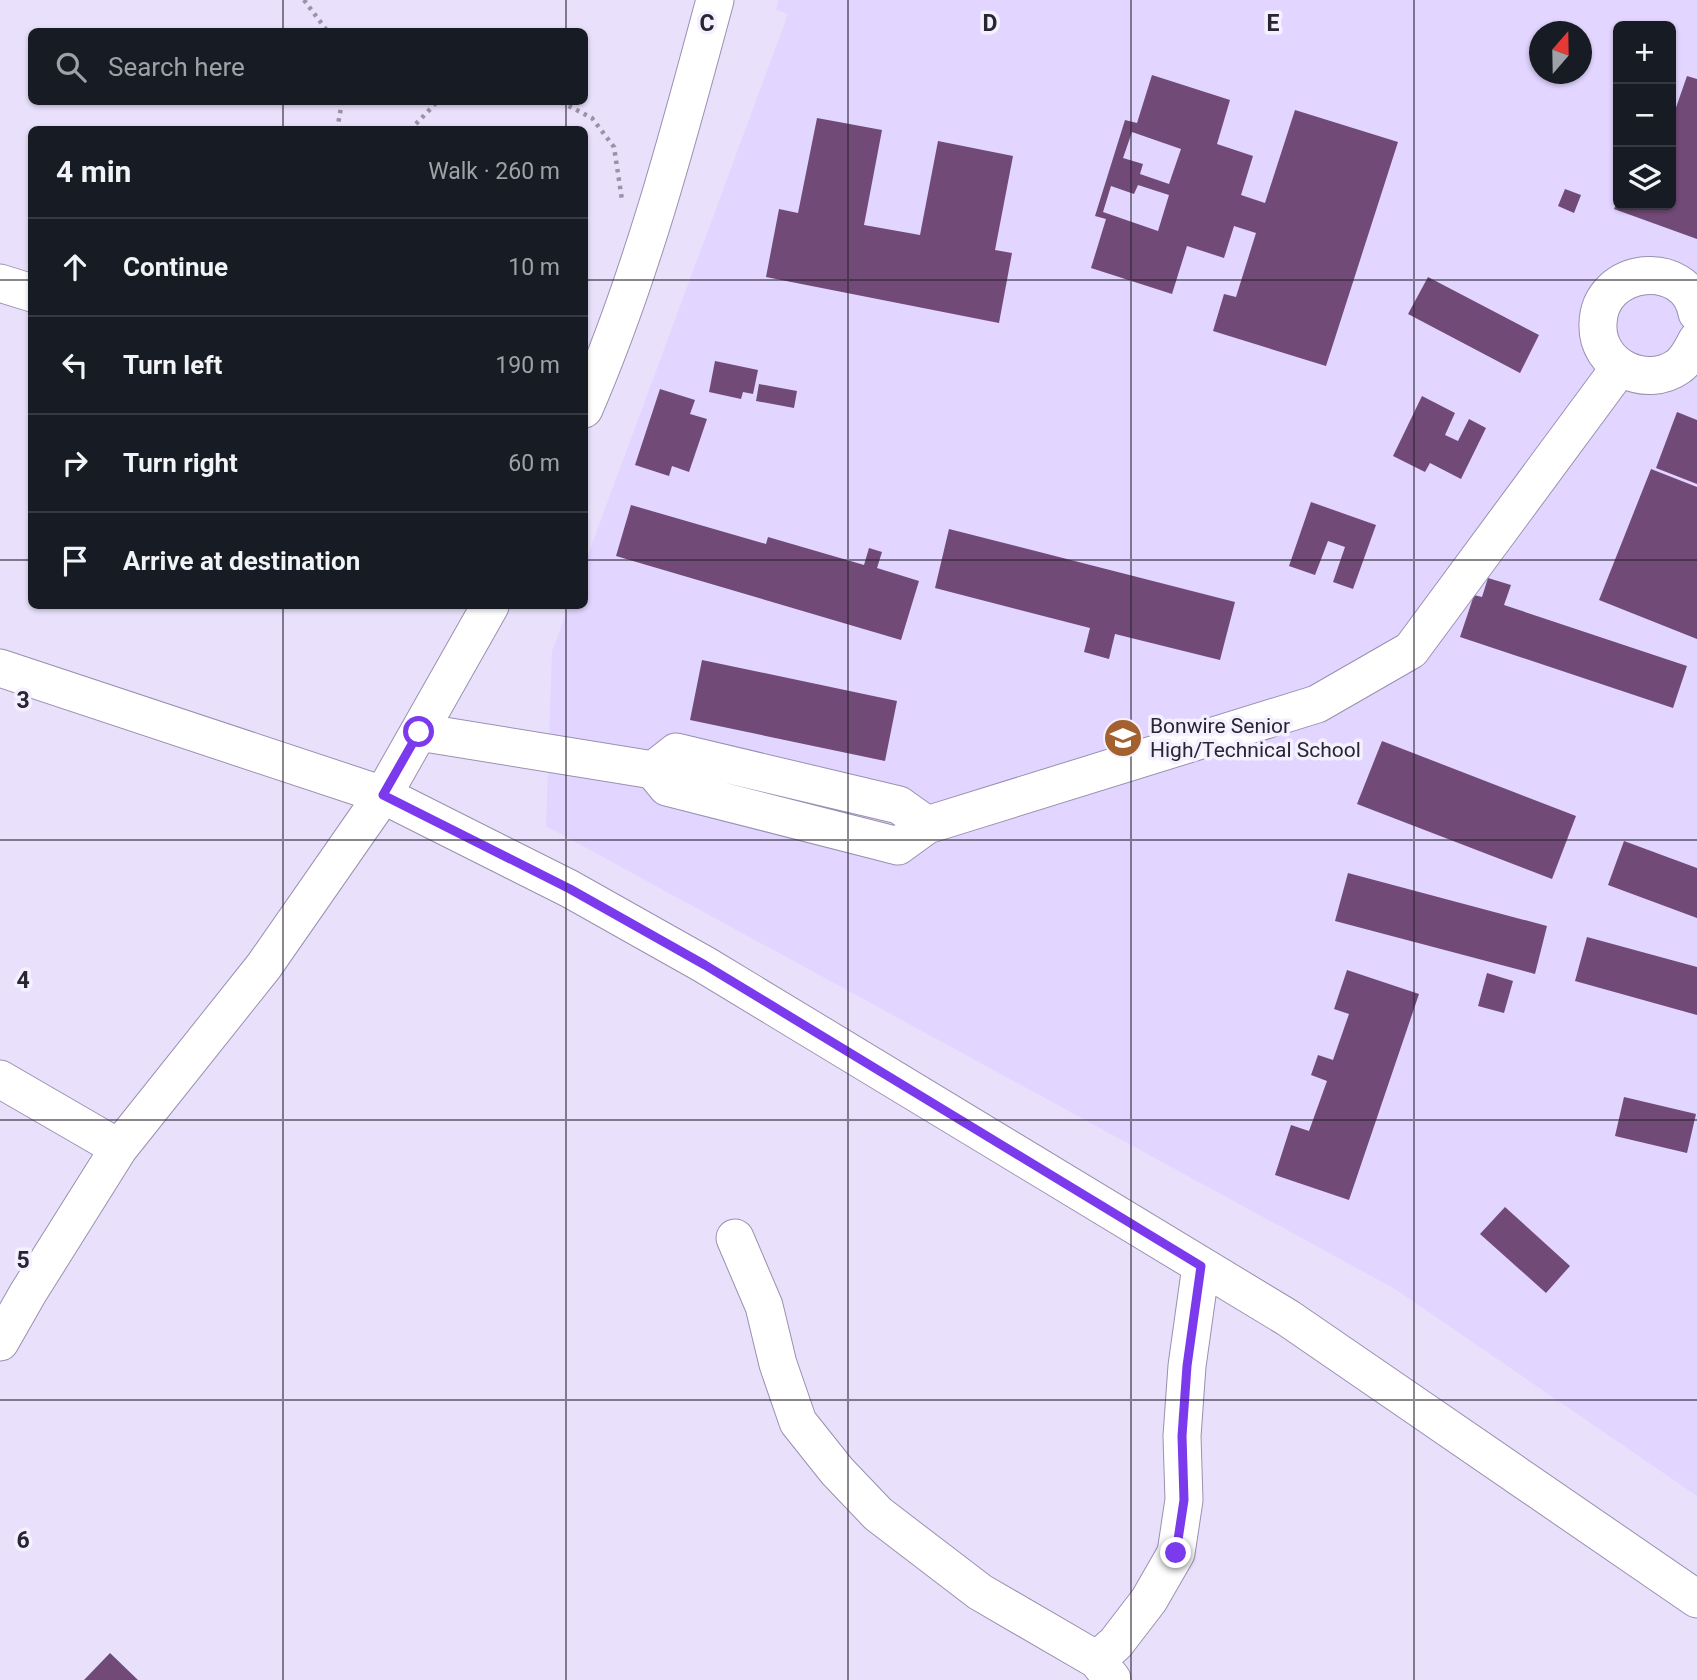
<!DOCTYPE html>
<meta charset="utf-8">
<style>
:root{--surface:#171b24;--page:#242831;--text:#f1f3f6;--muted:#9ea1a6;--line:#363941}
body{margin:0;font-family:Roboto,sans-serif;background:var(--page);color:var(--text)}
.controls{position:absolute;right:21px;top:21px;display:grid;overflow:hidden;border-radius:10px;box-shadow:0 2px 5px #0004}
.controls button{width:63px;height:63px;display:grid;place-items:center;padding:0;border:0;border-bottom:2px solid var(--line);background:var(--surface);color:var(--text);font:35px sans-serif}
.compass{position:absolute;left:1529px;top:21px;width:63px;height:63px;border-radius:50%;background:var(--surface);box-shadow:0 2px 5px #0004;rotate:20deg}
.stop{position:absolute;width:21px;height:21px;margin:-16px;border:5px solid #7c3aed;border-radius:50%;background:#fff}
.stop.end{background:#7c3aed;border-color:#fff;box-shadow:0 2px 7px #0008}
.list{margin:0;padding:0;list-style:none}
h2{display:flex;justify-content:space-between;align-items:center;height:91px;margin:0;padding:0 28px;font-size:30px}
h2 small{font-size:23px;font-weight:400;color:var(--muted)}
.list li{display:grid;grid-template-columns:46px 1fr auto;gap:21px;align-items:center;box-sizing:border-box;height:98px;padding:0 28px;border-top:2px solid var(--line)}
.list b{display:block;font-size:26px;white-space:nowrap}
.list em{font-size:23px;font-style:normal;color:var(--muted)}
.icon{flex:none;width:38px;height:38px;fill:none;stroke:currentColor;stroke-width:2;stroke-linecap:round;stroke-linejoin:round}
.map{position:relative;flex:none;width:1697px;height:1680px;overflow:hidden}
.search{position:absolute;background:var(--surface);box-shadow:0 2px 5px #0004;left:28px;top:28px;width:560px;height:77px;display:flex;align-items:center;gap:18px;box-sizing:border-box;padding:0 24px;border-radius:10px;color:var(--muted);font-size:26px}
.panel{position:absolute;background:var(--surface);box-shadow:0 2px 5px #0004;left:28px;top:126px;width:560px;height:483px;border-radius:10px}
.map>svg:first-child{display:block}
.built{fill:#e2d5ff;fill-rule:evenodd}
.building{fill:#724a77;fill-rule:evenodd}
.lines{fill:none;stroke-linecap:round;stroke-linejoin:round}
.minor-casing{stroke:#9a90b0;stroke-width:39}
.path{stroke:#9a93a8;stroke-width:4.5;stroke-dasharray:3.5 5;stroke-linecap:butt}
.minor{stroke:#fff;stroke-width:37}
.route{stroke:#7c3aed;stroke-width:9}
.grid{fill:none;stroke:#2a2532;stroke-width:2;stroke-opacity:0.55}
.labels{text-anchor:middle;stroke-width:7;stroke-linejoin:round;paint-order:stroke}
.poi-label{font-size:21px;fill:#2a2532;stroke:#f5f0ff;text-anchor:start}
.grid-label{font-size:23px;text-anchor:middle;font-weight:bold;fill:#2a2532;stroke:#f5f0ff;stroke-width:7;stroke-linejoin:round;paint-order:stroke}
</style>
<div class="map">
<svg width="1697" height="1680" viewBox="0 0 1697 1680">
<rect width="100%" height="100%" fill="#e9e1fc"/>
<!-- built -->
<path class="built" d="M778 0H1697V1496L1395 1289 546 826 552 651 569 606H584L585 563 788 14 776 10ZM1618 26H1671V205H1618ZM1540 32H1582V74H1540Z"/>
<!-- building -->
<path class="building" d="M1152 75 1230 100 1217 144 1253 156 1241 195 1265 203 1295 110 1398 142 1326 366 1213 331 1224 294 1236 297 1256 233 1234 226 1224 258 1187 246 1172 294 1091 268 1106 219 1095 216 1125 120 1137 123ZM1132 132 1181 149 1169 184 1140 174 1143 164 1123 158ZM1138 185 1169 195 1158 231 1103 212 1111 186 1134 194Z
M1687 76 1697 79V239L1614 209 1618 200V205H1671V122Z
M817 118 882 130 864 225 920 235 938 141 1013 156 995 250 1012 253 999 323 766 277 779 209 798 213Z
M1565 189 1581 195 1574 213 1558 206Z
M1428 277 1539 335 1520 373 1408 314Z
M715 361 758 370 753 394 743 392 741 399 709 392Z
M759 384 797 391 794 408 756 401Z
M660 389 695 400 690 414 707 419 689 472 672 466 669 476 635 465Z
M1422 396 1455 413 1445 435 1458 441 1469 419 1486 428 1461 479 1430 463 1425 472 1393 456Z
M1677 412 1697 420V484L1656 468Z
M1651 469 1697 487V639L1599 600Z
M1311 502 1376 525 1353 589 1333 582 1345 547 1328 541 1315 575 1289 566Z
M631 505 766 544 768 537 864 565 869 548 882 552 877 568 919 581 901 640 616 556Z
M949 529 1235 602 1220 660 1115 634 1109 659 1084 652 1090 628 935 588Z
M1488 578 1511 585 1504 605 1687 666 1673 708 1460 637 1474 595 1482 597Z
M702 660 897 701 885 761 690 720Z
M1382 741 1576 816 1552 879 1357 804Z
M1624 841 1697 868V918L1608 885Z
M1348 873 1547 926 1535 974 1335 921Z
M1587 937 1697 967V1015L1575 981Z
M1347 970 1419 994 1349 1200 1275 1175 1291 1125 1309 1131 1327 1081 1311 1075 1318 1055 1333 1060 1349 1014 1334 1009Z
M1487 973 1513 981 1504 1013 1478 1006Z
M1624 1097 1696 1114 1687 1153 1615 1136Z
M1505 1207 1570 1266 1546 1293 1480 1234Z
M110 1653 138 1680H84Z"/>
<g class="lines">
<defs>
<path id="minor" d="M0 283 32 293
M1697 313C1687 257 1599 266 1598 324 1596 366 1646 390 1679 366 1688 359 1692 349 1697 340
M584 409C641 277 678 138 715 0
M490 606 383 795 570 889 705 965 1288 1318 1697 1599
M0 668 383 795 264 966 119 1148 28 1293 0 1342
M419 732 653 770 667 787 898 846 927 825 1317 704 1411 650 1620 367
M653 770 676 752 899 805 927 825
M0 1079 119 1148
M735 1238 764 1306 778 1364 798 1422 837 1471 878 1514 980 1592 1097 1660
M1112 1679 1097 1660 1116 1643 1149 1600 1176 1553 1184 1500 1182 1436 1187 1366 1201 1266"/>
</defs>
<!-- minor casing -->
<use href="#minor" class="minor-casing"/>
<!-- path -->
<path class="path" d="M304 0 328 32
M561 102 592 118 614 147 622 200
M337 130 342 102
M410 130 437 102"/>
<!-- minor -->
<use href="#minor" class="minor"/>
</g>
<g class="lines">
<!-- route -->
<path class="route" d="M419 732 383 795 570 889 705 965 1201 1266 1187 1366 1182 1436 1184 1500 1176 1553"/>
</g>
<!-- grid -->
<path class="grid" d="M283 0V32M566 0V32M848 0V1680M1131 0V1680M1414 0V1680M283 102V130M566 102V130M0 280H32M584 280H1697M0 560H32M584 560H1697M283 606V1680M566 606V1680M0 840H1697M0 1120H1697M0 1400H1697"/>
<!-- icons -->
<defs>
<symbol id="school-disc" viewBox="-11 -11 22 22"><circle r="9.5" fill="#a46130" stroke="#f5f0ff"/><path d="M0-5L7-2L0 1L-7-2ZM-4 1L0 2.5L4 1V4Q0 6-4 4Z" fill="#fff"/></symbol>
</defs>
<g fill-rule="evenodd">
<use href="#school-disc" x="1101" y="716" width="44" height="44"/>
</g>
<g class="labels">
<!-- poi labels -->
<g class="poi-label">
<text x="1150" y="733">Bonwire Senior<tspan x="1150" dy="24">High/Technical School</tspan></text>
</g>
</g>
<g class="grid-label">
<text x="707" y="31">C</text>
<text x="990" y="31">D</text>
<text x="1273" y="31">E</text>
<text x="23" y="708">3</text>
<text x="23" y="988">4</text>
<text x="23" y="1268">5</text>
<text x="23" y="1548">6</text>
</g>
</svg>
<div class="controls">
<button>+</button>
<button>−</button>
<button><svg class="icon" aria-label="layers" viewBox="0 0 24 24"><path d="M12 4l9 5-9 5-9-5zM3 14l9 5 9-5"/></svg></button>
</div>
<svg class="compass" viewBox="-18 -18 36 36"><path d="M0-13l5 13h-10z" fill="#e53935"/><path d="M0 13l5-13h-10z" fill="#9ea1a6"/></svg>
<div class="stop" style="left:419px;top:732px"></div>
<div class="stop end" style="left:1176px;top:1553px"></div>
<div class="search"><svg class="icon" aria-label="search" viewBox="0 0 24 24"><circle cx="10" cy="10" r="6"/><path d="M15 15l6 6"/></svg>Search here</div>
<section class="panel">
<h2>4 min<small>Walk · 260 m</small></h2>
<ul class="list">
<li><svg class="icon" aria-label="ahead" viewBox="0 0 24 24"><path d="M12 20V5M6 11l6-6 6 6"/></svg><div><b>Continue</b></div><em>10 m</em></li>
<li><svg class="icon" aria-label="left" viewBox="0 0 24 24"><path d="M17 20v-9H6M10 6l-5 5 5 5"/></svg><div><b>Turn left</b></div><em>190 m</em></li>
<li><svg class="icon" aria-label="right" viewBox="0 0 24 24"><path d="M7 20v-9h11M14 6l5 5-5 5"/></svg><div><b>Turn right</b></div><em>60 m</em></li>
<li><svg class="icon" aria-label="arrive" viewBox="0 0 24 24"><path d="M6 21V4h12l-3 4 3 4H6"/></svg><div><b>Arrive at destination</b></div></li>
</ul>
</section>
</div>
